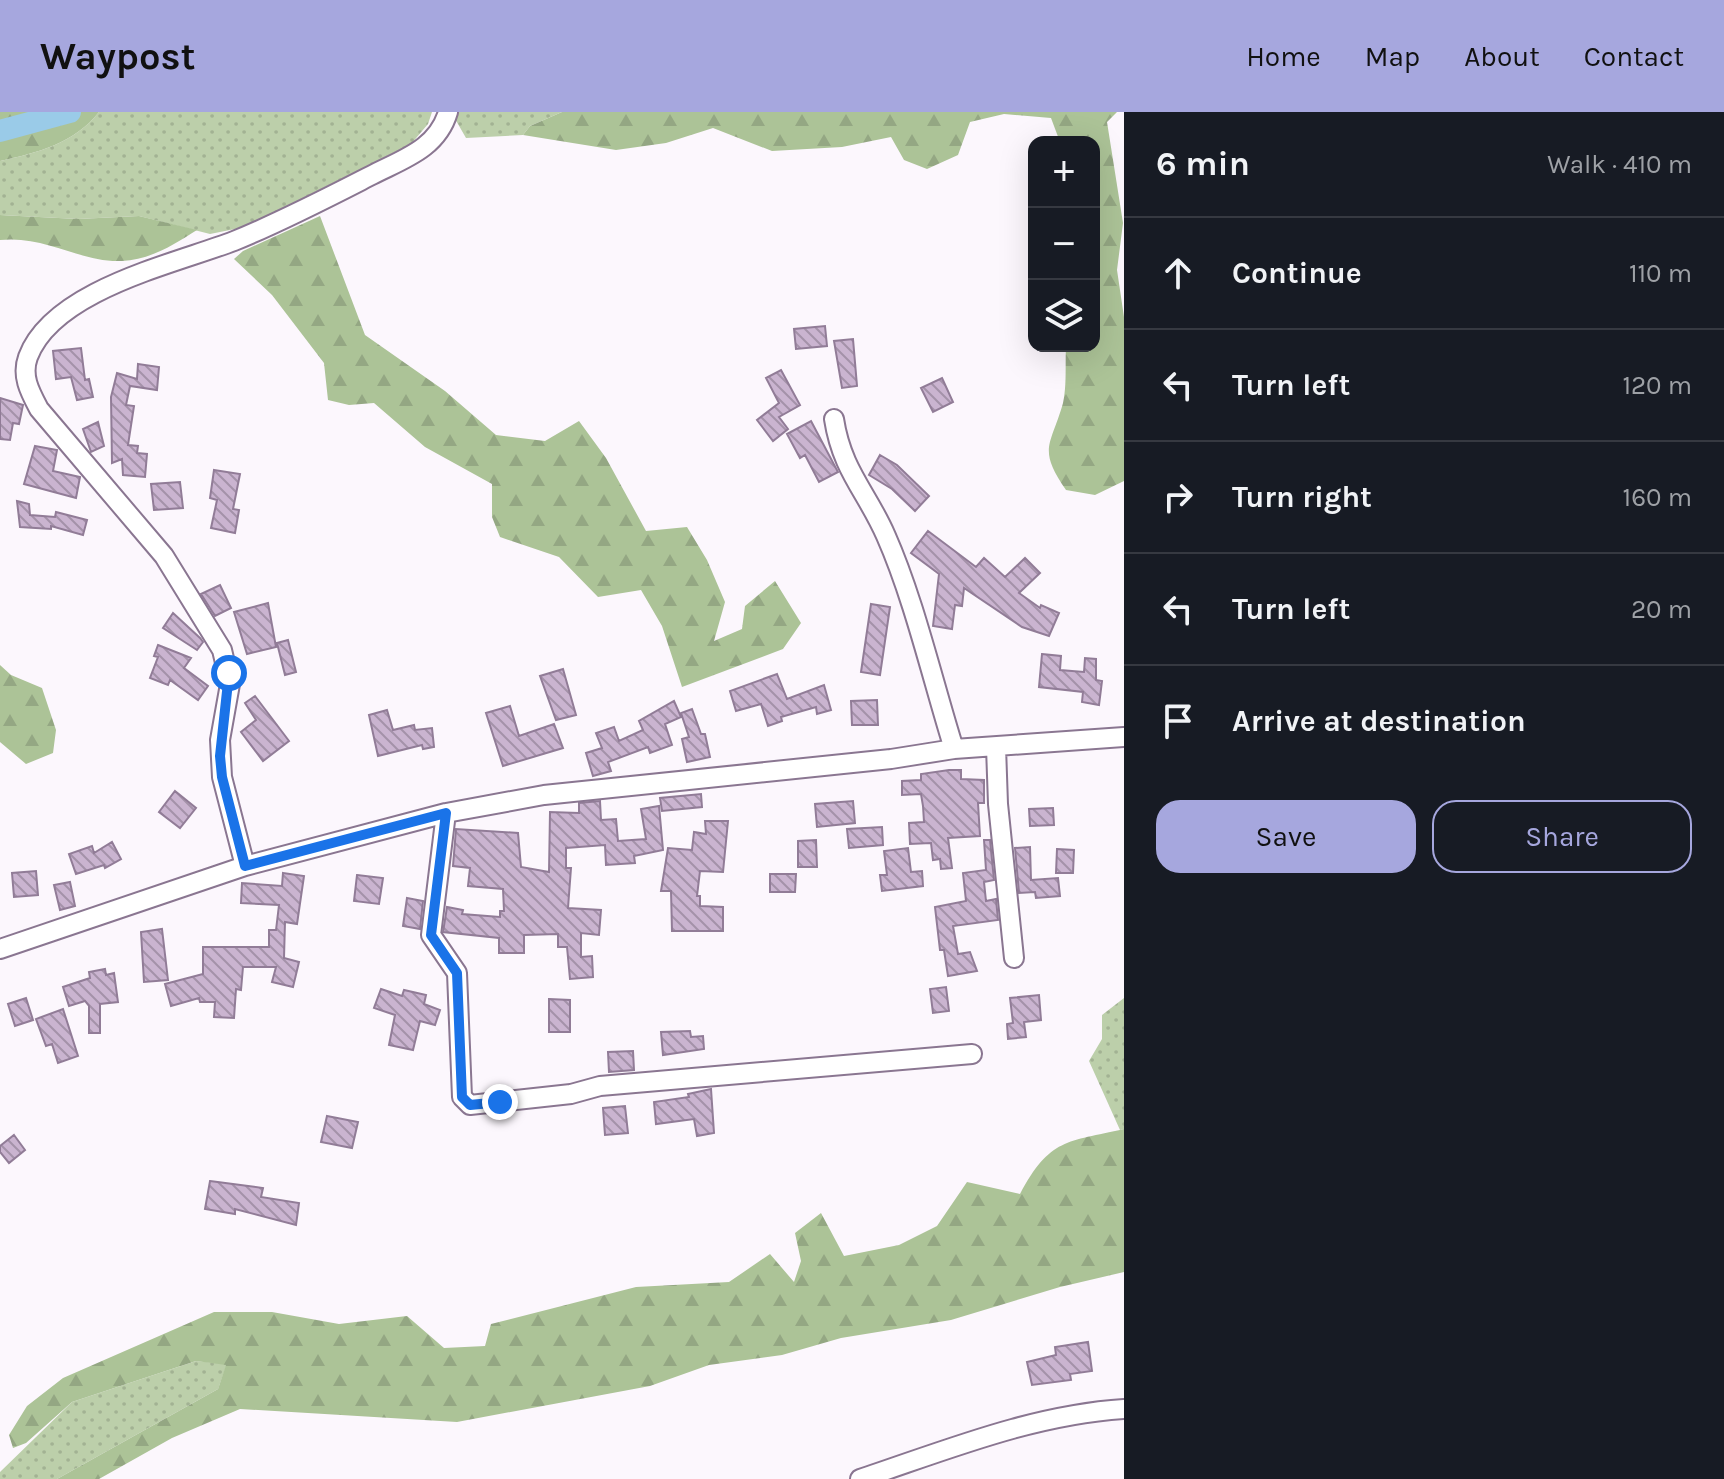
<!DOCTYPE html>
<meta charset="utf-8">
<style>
:root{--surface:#171b24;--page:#242831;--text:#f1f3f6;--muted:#9ea1a6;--line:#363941;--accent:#a6a7de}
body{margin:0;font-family:Karla,sans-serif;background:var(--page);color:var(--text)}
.controls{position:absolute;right:24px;top:24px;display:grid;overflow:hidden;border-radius:16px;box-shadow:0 8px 32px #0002}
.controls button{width:72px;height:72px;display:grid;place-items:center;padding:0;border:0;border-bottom:2px solid var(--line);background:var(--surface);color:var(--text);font:40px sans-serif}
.stop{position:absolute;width:24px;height:24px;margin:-18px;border:6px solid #1a73e8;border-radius:50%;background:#fff}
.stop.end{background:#1a73e8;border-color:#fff;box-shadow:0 2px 8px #0008}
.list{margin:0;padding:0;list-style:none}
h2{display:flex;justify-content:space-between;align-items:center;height:104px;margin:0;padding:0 32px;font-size:34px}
h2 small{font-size:26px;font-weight:400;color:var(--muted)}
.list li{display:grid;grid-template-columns:52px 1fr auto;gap:24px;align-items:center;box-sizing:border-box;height:112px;padding:0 32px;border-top:2px solid var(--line)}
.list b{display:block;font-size:30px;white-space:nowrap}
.list em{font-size:26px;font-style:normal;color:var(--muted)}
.actions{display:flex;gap:16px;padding:24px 32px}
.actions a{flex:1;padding:18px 0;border:2px solid var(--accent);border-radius:24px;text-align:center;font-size:28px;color:var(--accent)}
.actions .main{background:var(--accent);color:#111}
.icon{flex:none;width:44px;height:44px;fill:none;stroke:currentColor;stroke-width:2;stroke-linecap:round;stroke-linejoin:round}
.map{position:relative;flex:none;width:1124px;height:1367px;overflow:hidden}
header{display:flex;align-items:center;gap:48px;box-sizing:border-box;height:112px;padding:0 40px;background:var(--accent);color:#111}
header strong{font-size:38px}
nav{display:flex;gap:44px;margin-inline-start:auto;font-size:28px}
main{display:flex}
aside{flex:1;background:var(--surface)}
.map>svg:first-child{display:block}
.grass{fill:url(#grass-dots)}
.forest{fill:url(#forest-firs)}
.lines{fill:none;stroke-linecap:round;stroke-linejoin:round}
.river{stroke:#9acbe8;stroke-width:22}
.building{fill:url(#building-back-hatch);stroke:#917c97;stroke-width:2}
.minor-casing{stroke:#8a7691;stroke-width:22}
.minor{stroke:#fff;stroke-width:18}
.route{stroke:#1a73e8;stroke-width:10}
</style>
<header>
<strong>Waypost</strong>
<nav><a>Home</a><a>Map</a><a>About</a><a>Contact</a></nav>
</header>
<main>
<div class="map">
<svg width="1124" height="1367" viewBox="0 0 1124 1367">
<defs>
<pattern id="grass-dots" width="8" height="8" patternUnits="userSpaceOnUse" patternTransform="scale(2)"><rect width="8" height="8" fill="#bccfaa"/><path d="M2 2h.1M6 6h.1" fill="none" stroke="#a2b293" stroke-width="1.8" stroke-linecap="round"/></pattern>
<pattern id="forest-firs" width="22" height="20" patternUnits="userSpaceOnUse" patternTransform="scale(2)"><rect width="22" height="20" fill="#acc397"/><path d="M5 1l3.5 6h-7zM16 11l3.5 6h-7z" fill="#94a783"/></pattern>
<pattern id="building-back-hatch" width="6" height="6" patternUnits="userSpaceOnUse" patternTransform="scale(2)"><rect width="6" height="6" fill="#cab4d0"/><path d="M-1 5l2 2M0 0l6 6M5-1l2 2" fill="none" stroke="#a492a9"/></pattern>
</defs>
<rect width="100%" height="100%" fill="#fcf7fd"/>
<!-- grass -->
<path class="grass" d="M99 0H432L428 12 411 32 245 115 210 122 139 104 78 107 0 103V49C37 41 75 31 99 0Z
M456 0H562L530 14 523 23 466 26 454 5Z
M1124 886V1017L1120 1018 1089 949 1102 927V903Z
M196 1249 227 1252 218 1277 57 1367H0V1360L72 1290Z"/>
<!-- forest -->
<path class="forest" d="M0 0H99C75 31 37 41 0 49Z
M562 0H1117L1107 10 1123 111 1117 158 1124 205V369L1095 383 1066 378C1037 336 1051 334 1063 291 1067 273 1065 252 1066 234H1094V30H1060L1051 6 1004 2 970 10 958 43 927 57 904 48 891 25 842 35 772 39 713 16 666 31 616 38 523 23 530 14Z
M0 103 78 107 139 104 197 118C175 132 150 148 122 149 81 151 46 123 0 128Z
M320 104 365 223 445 279 496 323 545 329 579 309 606 346 646 419 687 415 707 448 725 490 714 529 742 517 745 494 775 469 801 511 783 537 682 575 662 514 641 478 598 485 559 445 500 425 492 405V372L425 335 374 291 349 293 328 288 324 251 272 183 234 147 243 139Z
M0 553 11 563 42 576 56 618 53 641 26 652 0 630Z
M1124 1017V1160L1060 1175 951 1208 841 1226 782 1243 709 1253 650 1274 457 1310 240 1297 172 1326 99 1367H57L218 1277 226 1253 196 1249 72 1290 26 1331 13 1336 9 1323 27 1294 63 1266 214 1200H272L339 1212 407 1204 444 1236 485 1234 491 1212 636 1175 729 1170 770 1142 794 1170 801 1149 795 1121 821 1101 844 1144 899 1133 937 1114 967 1070 1020 1082C1050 1026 1067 1030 1124 1017Z"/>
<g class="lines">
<!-- river -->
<path class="river" d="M0 19 70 0"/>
</g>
<!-- building -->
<path class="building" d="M825 214 827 234 796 237 794 217Z
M853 227 857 274 842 276 834 229Z
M81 236 85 268 89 267 93 285 77 288 71 265 56 267 53 239Z
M138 252 159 255 157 278 130 274 126 293 134 294 128 333 138 334 137 341 147 342 145 365 123 363 122 347 112 351 111 285 117 261 137 267Z
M781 258 800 293 779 305 788 317 773 329 757 308 779 291 766 266Z
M942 266 953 290 933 300 921 276Z
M0 286 23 293 19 312 13 311 10 328 0 327Z
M811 309 838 360 819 370 805 343 800 346 787 322Z
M98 310 104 334 91 340 83 317Z
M35 334 57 338 53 359 80 365 76 386 24 372Z
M880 343 897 353 929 384 915 399 892 377 869 363Z
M214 358 240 362 233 397 239 398 235 421 211 416 217 388 210 386Z
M180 370 183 396 154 398 151 372Z
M17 389 29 392 30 403 55 405 56 400 87 408 83 423 51 414V417L20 415Z
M928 419 976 455 984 446 1005 465 1025 446 1040 461 1019 481 1040 496 1041 493 1059 501 1049 524 1022 515 964 476 962 494 955 493 952 517 933 514 939 462 911 441Z
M220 473 231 496 215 504 201 482Z
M268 491 276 535 247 542 234 500Z
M871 492 890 495 880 563 861 560Z
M173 501 200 526 203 530 197 538 163 516Z
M288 528 296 560 285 563 277 531Z
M158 533 191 546 184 556 208 574 198 588 170 568 168 573 150 566 158 545 154 544Z
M1042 542 1061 544 1060 558 1084 560 1085 546 1096 547V568L1102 569 1099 593 1082 590 1083 580 1039 575Z
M563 557 576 603 556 608 540 564Z
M777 562 787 587 824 573 831 598 817 602 816 595 781 605 782 609 768 614 761 592 736 599 730 579Z
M255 584 289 629 263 649 241 620 256 608 245 591Z
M877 588 878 613H852L851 589Z
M674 589 681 605 665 612 672 633 650 641 648 635 608 650 611 659 593 664 586 641 602 636 596 621 614 615 619 629 643 618 639 609Z
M510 594 519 624 554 612 563 636 503 654 486 601Z
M692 597 701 622H705L710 645 687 650 682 627 689 625 681 601Z
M387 598 393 618 414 613 415 618 432 616 434 635 423 637 422 633 378 644 369 603Z
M949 658H961V667L984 668V691H978L980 724 948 726 952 756 941 757 940 747 933 748 931 731 910 732 909 711 924 710 923 694 921 682 902 683V669L921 668V662Z
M175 679 196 696 180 716 159 700Z
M701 682 702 695 662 699 660 686Z
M600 689 601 708 616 707 618 729 646 727 641 697 659 694 663 738 634 744 635 751 606 753 605 733 566 736V756H571L568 796 601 798 599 823 581 821V845L592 844 593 865 570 867 567 835H558V822L524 823V841H499V826L443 820 447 795 463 798 462 802 500 805V799H504L503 777 468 774 470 756 453 754 456 717 518 721 521 755 549 760 550 700 579 701V691Z
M853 689 855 711 817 715 815 692Z
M1053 696 1054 713 1030 714 1029 697Z
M705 709H728L723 760 700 759 697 784H700V794L723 795V819H672L671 779H661L668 736 692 738 694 720 706 722Z
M882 715 883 733 849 736 847 717Z
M816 728 817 755H798V729Z
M984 728H990L994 768 984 770 986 789 996 787 998 808 953 814 958 842 970 840 977 859 948 864 944 838H940L935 795 966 789 963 761 986 758Z
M112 730 121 747 105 756 104 753 76 762 69 742 92 734 94 741Z
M1030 735 1031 768 1058 766 1060 784 1036 786 1035 780 1019 781 1015 736Z
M908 736 911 760 922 759 923 774 882 779 880 763H887L884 739Z
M1057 737 1074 738 1073 761H1056Z
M36 759 38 783 14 785 12 761Z
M283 761 304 764 297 812 285 810 284 846 299 850 293 875 272 870 276 855H243L241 878 236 877 234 906 214 905 215 890H200L199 886 171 894 165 872 203 862V835H269V818H276L279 793 241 791 242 771 282 774Z
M770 762H796L795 780H770Z
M357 763 383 766 379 792 354 789Z
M70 770 75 794 60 798 54 773Z
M407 786 423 789 420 817 403 814Z
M162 817 168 868 144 870 141 820Z
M105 857 106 863 114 861 118 890 100 892V921H89V894L85 889 69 894 63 875 90 866 89 860Z
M946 875 949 899 933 901 930 877Z
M381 877 402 884 404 878 426 883 424 892 440 898 435 913 420 909 413 938 389 933 395 903 374 896Z
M1039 883 1041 908 1024 910 1026 925 1008 927 1007 912 1013 911 1010 886Z
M26 886 33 908 15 914 8 892Z
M549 887 570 888V920H549Z
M63 897 78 944 58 951 52 932 46 934 36 907Z
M690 919 691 925 703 924 704 937 663 943 661 920Z
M633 939 634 958 609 960 608 940Z
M711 977 714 1021 697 1024 694 1007 656 1012 654 990 689 985 688 982Z
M625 994 628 1021 605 1023 603 996Z
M327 1004 358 1010 352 1036 321 1030Z
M14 1023 25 1038 9 1051 0 1040V1034Z
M210 1069 263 1076 261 1085 299 1091 296 1113 235 1097V1102L205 1097Z
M1088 1230 1092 1259 1070 1262 1071 1268 1032 1273 1027 1250 1056 1243 1055 1235Z"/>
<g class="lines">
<defs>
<path id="minor" d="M834 307C842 359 867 380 886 424 914 487 933 570 954 637
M996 635 998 692 1014 846
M446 701 431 823 457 861 462 985 470 993 571 982 600 974 972 942
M245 754 222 665 220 628 230 572 222 538 164 444 39 297C30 280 21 264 28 245 53 178 174 152 234 129 281 110 327 86 372 63 403 47 437 37 448 0
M0 837 245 754 446 701 544 683 891 647 954 637 1124 625
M860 1367C947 1338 1032 1303 1124 1297"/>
</defs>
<!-- minor casing -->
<use href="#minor" class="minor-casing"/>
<!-- minor -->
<use href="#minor" class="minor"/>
</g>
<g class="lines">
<!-- route -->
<path class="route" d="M229 561 220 644 222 665 245 754 446 701 431 823 457 861 462 985 470 993 500 990"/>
</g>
</svg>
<div class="controls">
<button>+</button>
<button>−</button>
<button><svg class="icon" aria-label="layers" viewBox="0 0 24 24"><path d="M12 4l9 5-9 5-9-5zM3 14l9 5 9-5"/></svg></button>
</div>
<div class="stop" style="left:229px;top:561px"></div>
<div class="stop end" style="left:500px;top:990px"></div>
</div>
<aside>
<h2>6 min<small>Walk · 410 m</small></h2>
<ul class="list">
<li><svg class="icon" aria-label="ahead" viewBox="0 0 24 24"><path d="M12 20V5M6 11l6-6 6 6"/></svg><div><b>Continue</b></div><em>110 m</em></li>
<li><svg class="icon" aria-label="left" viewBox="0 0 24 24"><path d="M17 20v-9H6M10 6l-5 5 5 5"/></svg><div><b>Turn left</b></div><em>120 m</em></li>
<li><svg class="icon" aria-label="right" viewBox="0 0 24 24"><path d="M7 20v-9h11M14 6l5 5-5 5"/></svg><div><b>Turn right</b></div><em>160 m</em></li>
<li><svg class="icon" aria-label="left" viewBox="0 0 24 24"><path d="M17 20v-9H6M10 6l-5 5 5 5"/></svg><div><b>Turn left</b></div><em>20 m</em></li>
<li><svg class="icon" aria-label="arrive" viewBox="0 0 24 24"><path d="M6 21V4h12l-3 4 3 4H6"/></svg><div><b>Arrive at destination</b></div></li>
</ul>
<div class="actions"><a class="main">Save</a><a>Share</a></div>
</aside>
</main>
